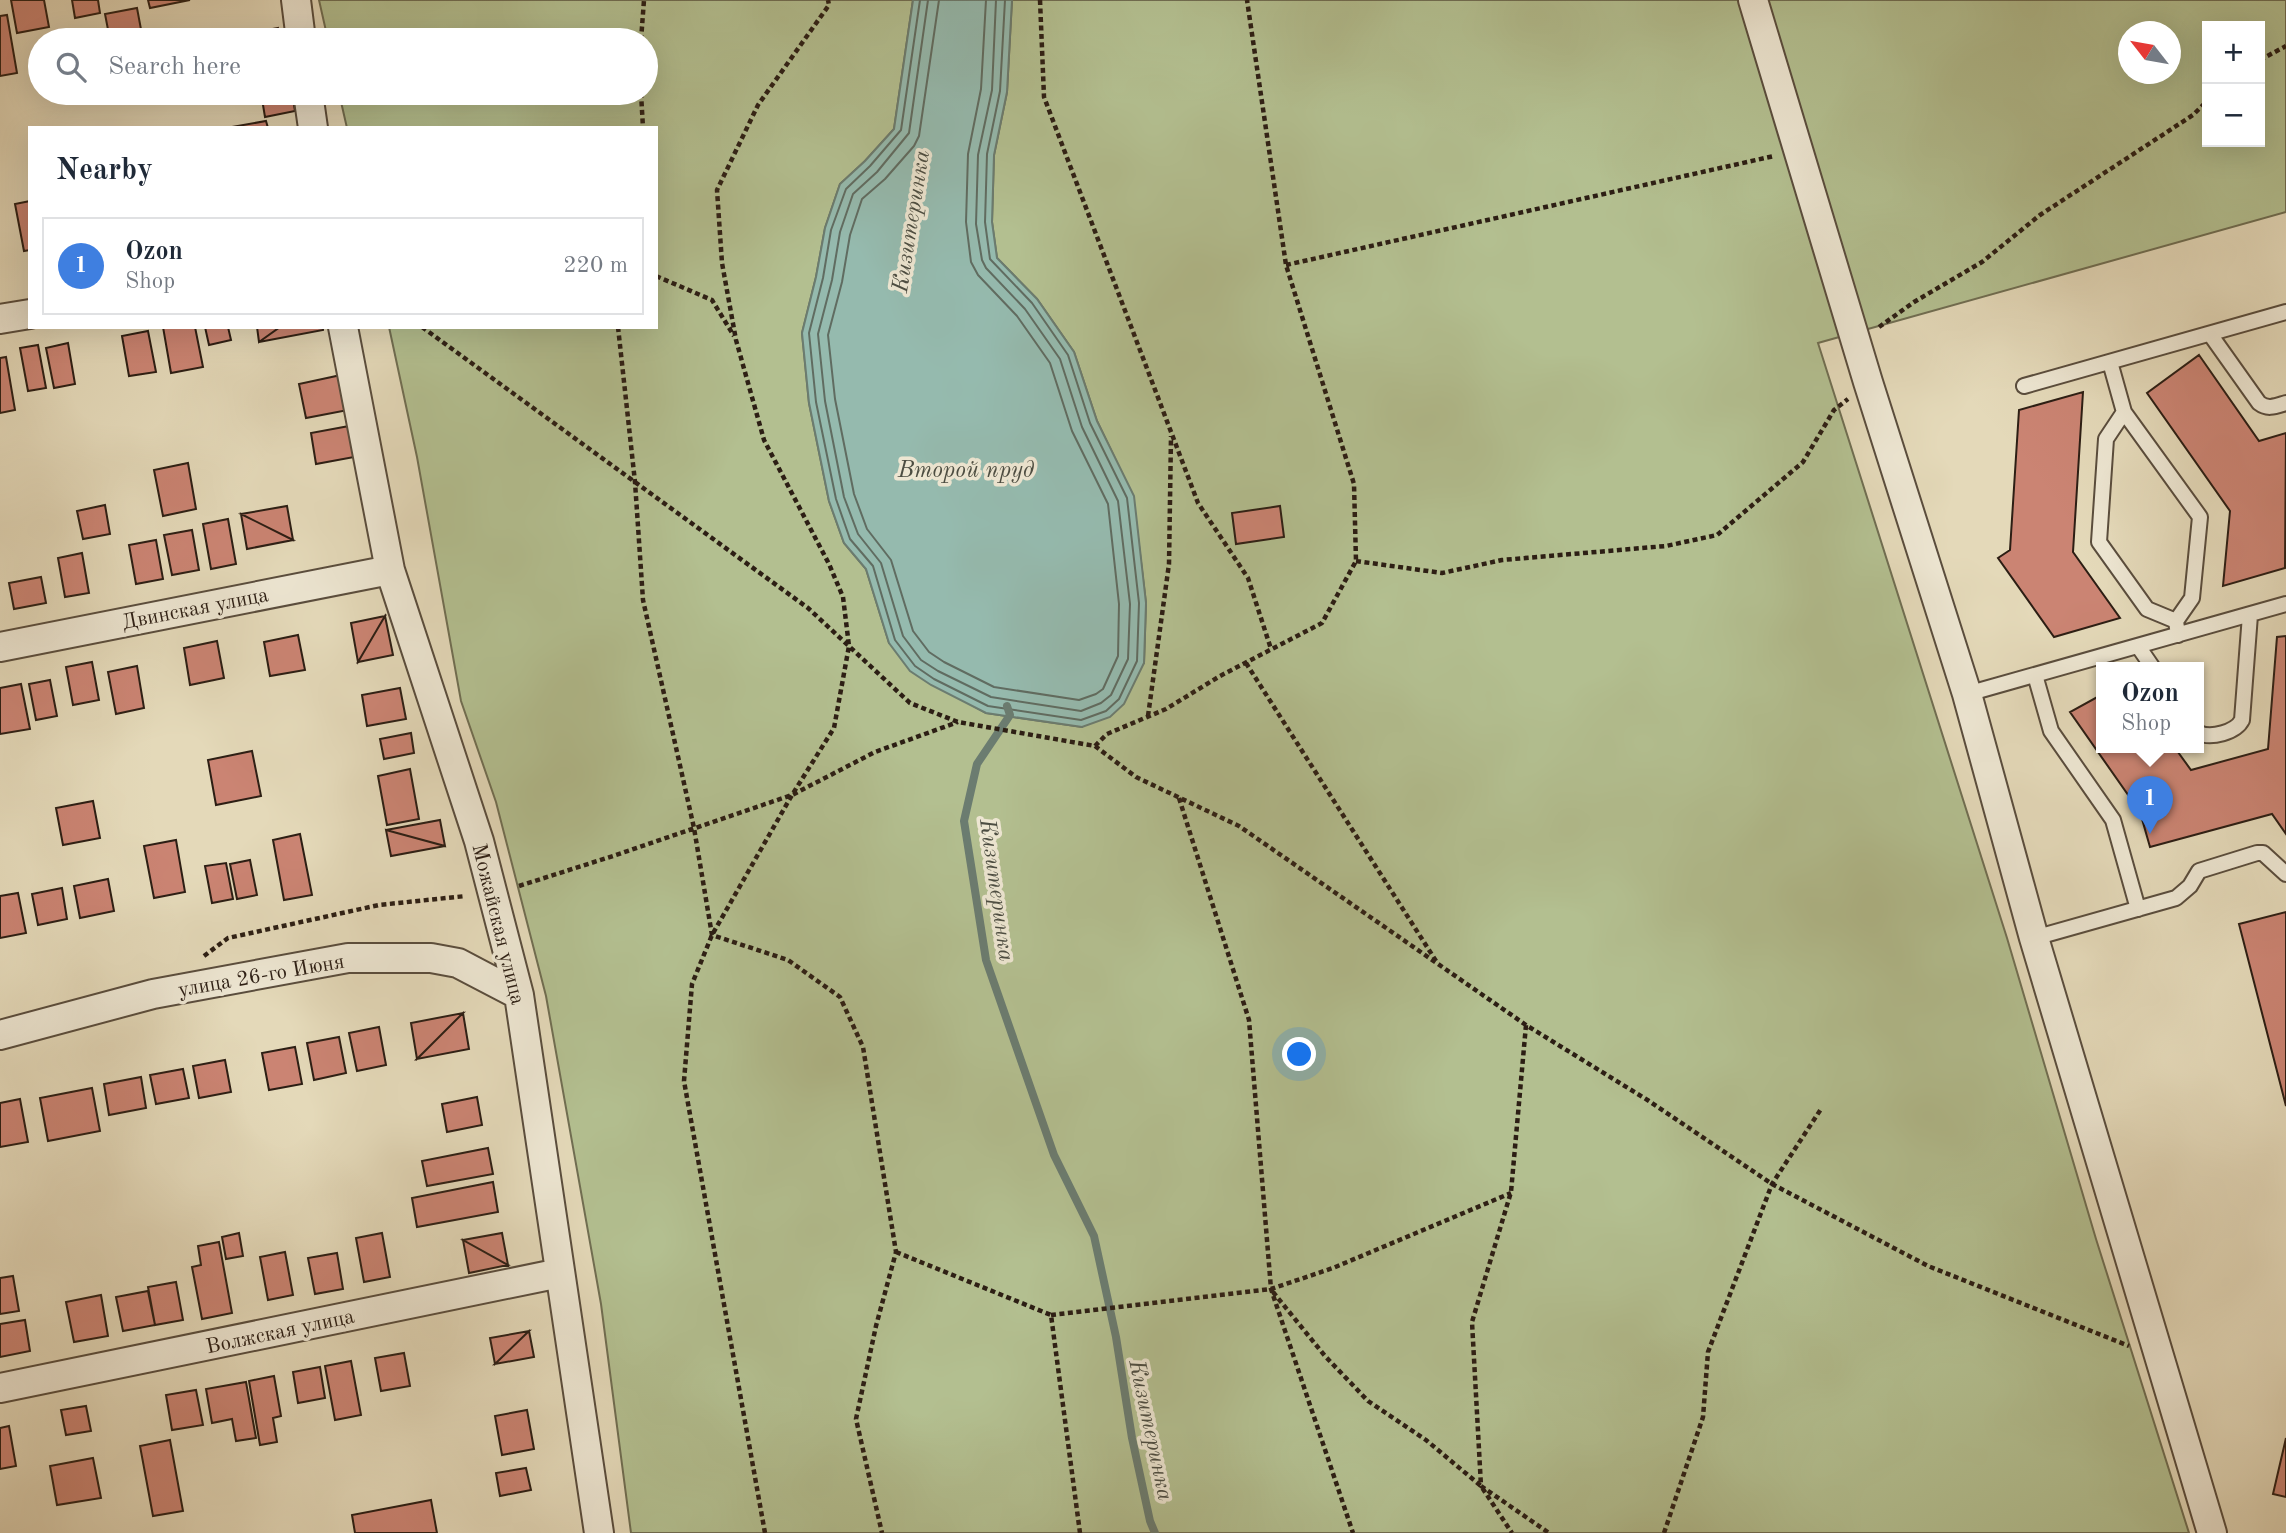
<!DOCTYPE html>
<meta charset="utf-8">
<style>
:root{--surface:#fff;--page:#f2f2f3;--text:#1f2937;--muted:#747a83;--line:#e0e1e3;--accent:#db2777}
body{margin:0;font-family:"Old Standard TT",serif;background:var(--page);color:var(--text)}
.controls{position:absolute;right:21px;top:21px;display:grid;overflow:hidden;border-radius:0px;box-shadow:0 7px 28px #0002}
.controls button{width:63px;height:63px;display:grid;place-items:center;padding:0;border:0;border-bottom:2px solid var(--line);background:var(--surface);color:var(--text);font:35px sans-serif}
.compass{position:absolute;left:2118px;top:21px;width:63px;height:63px;border-radius:50%;background:var(--surface);box-shadow:0 7px 28px #0002;rotate:301deg}
.you{position:absolute;left:1300px;top:1055px;width:24px;height:24px;margin:-18px;border:5px solid #fff;border-radius:50%;background:#1a73e8;box-shadow:0 0 0 10px #1a73e833}
.badge{display:grid;place-items:center;width:46px;height:46px;border-radius:50%;background:var(--accent);color:#fff;font-size:23px;font-weight:700}
.pin{position:absolute;translate:-50% -58px;filter:drop-shadow(0 2px 4px #0008)}
.pin::after{content:'';position:absolute;top:37px;width:24px;height:21px;background:inherit;clip-path:polygon(0 0,100% 0,50% 100%)}
.popup{position:absolute;left:2096px;top:662px;width:108px;height:91px;box-sizing:border-box;display:grid;place-content:center;border-radius:0px;background:var(--surface);filter:drop-shadow(0 2px 5px #0005);font-size:23px;white-space:nowrap;color:var(--muted)}
.popup b{font-size:26px;color:var(--text)}
.popup::after{content:'';position:absolute;left:50%;top:100%;margin-left:-14px;border:14px solid transparent;border-top-color:var(--surface)}
.list{margin:0;padding:0;list-style:none}
h2{display:flex;justify-content:space-between;align-items:center;height:91px;margin:0;padding:0 28px;font-size:30px}
h2 small{font-size:23px;font-weight:400;color:var(--muted)}
.list li{display:grid;grid-template-columns:46px 1fr auto;gap:21px;align-items:center;box-sizing:border-box;height:98px;margin:0 14px 14px;padding:0 14px;border:2px solid var(--line);border-radius:0px}
.list b{display:block;font-size:26px;white-space:nowrap}
.list p{margin:0;font-size:23px;white-space:nowrap;color:var(--muted)}
.list em{font-size:23px;font-style:normal;color:var(--muted)}
.icon{flex:none;width:38px;height:38px;fill:none;stroke:currentColor;stroke-width:2;stroke-linecap:round;stroke-linejoin:round}
.map{position:relative;flex:none;width:2286px;height:1533px;overflow:hidden}
.search{position:absolute;background:var(--surface);box-shadow:0 7px 28px #0002;left:28px;top:28px;width:630px;height:77px;display:flex;align-items:center;gap:18px;box-sizing:border-box;padding:0 24px;border-radius:38px;color:var(--muted);font-size:26px}
.panel{position:absolute;background:var(--surface);box-shadow:0 7px 28px #0002;left:28px;top:126px;width:630px;height:203px;border-radius:0px}
.map>svg:first-child{display:block}
.green{fill:#b3bf90;stroke:#706e52;stroke-width:2;fill-rule:evenodd}
.water{fill:#95baae;stroke:#6b7c70;stroke-width:2}
.lines{fill:none;stroke-linecap:round;stroke-linejoin:round}
.shore{stroke:#606c61;stroke-width:2}
.stream{stroke:#6b7c70;stroke-width:8}
.building{fill:#cb8473;stroke:#2c1e14;stroke-width:2}
.service-casing{stroke:#5a4d3d;stroke-width:18}
.minor-casing{stroke:#5a4d3d;stroke-width:32}
.path{stroke:#2c1e14;stroke-width:4.5;stroke-dasharray:5 3.5;stroke-linecap:butt}
.service{stroke:#ede6d2;stroke-width:14}
.minor{stroke:#ede6d2;stroke-width:28}
.labels{text-anchor:middle;stroke-width:7;stroke-linejoin:round;paint-order:stroke}
.street-label{font-size:21px;fill:#2c1e14;stroke:#ede6d2}
.water-label{font-size:23px;font-style:italic;fill:#4c4d42;stroke:#ede6d2}
</style>
<div class="map">
<svg width="2286" height="1533" viewBox="0 0 2286 1533">
<rect width="100%" height="100%" fill="#e4d9b9"/>
<filter id="stains"><feTurbulence type="fractalNoise" baseFrequency=".00286" numOctaves="4"/><feColorMatrix values="0 0 0 0 .2 0 0 0 0 .09 0 0 0 0 .02 0 0 0 .5 -.17"/></filter>
<radialGradient id="worn" r=".72"><stop offset=".6" stop-color="#630" stop-opacity="0"/><stop offset="1" stop-color="#630" stop-opacity=".3"/></radialGradient>
<!-- green -->
<path class="green" d="M319 0H913L894 129 865 161 840 184 825 228 816 277 802 333 809 403 829 501 844 543 866 569 889 643 959 698 986 713 1082 727 1144 663 1146 603 1133 496 1097 421 1074 352 1037 299 997 258 992 222 994 155 1007 92 1012 0H2286V212L1818 343 2007 938 2096 1239 2189 1533H631L601 1304 546 996 496 802 461 701 417 457 389 327H656V128H347L339 93H646V40H328ZM2207 26H2260V142H2207ZM2128 32H2170V74H2128Z"/>
<!-- water -->
<path class="water" d="M913 0H1012L1007 92 994 155 992 222 997 258 1037 299 1074 352 1097 421 1134 496 1146 603 1144 663 1124 704 1110 717 1082 727 986 713 931 685 910 671 889 643 866 569 844 543 829 501 809 403 802 333 816 277 825 228 840 184 865 161 894 129Z"/>
<g class="lines">
<!-- shore -->
<path class="shore" d="M920 0 901 130 870 166 846 189 831 230 823 278 809 333 816 402 836 499 850 539 873 566 895 640 915 666 934 679 988 706 1081 720 1106 711 1119 699 1137 661 1139 603 1127 498 1090 423 1068 355 1032 303 990 259 985 222 987 154 1000 91 1005 0
M928 0 909 133 877 172 853 194 840 232 832 280 818 334 825 401 844 497 858 534 881 563 903 636 921 660 938 671 991 697 1081 711 1101 703 1111 695 1128 659 1130 604 1118 501 1082 427 1060 359 1025 309 986 268 982 260 976 224 978 155 992 90 996 0
M939 0 919 136 914 146 885 179 862 199 850 235 842 282 828 335 835 399 854 494 867 529 891 560 913 631 929 652 944 662 994 687 1079 700 1096 694 1103 689 1118 656 1119 604 1108 504 1072 431 1050 363 1017 316 978 275 971 262 966 222 968 154 981 89 986 0"/>
<!-- stream -->
<path class="stream" d="M1007 706 1010 715 977 764 964 821 986 960 1054 1155 1094 1236 1116 1337 1132 1438 1150 1521 1155 1533"/>
</g>
<!-- building -->
<path class="building" d="M11 0H44L49 27 17 33Z
M72 0H98L100 13 75 18Z
M148 0H190L150 8Z
M137 8 143 40H110L105 14Z
M7 15 17 73 0 76V16Z
M278 28 280 40H214Z
M261 93H292L295 111 265 117Z
M266 121 268 128 232 127Z
M30 201V250L24 251 15 204Z
M163 327H195L203 367 171 373Z
M205 327H228L231 340 209 345Z
M257 327H280L259 342Z
M280 327H323V330L259 342Z
M148 331 156 372 129 376 122 336Z
M68 343 75 384 54 388 46 348Z
M38 345 46 388 28 391 20 348Z
M2199 355 2259 441 2286 433 2285 568 2223 586 2230 511 2147 393Z
M6 357 15 410 0 413V358Z
M341 375 348 410 306 418 299 384Z
M2083 392 2073 552 2120 618 2054 637 1998 558 2010 550 2019 410Z
M360 424 365 455 316 464 311 433Z
M188 463 196 509 163 516 154 470Z
M105 505 110 534 83 539 77 511Z
M287 506 293 540 241 514Z
M1280 506 1284 537 1236 544 1232 513Z
M241 514 293 540 247 549Z
M228 519 236 564 211 569 203 524Z
M192 530 199 570 172 575 164 535Z
M156 540 163 579 136 584 129 545Z
M82 553 89 593 65 597 58 558Z
M41 577 46 603 14 609 9 583Z
M385 616 393 655 358 662Z
M385 616 358 662 351 623Z
M298 635 305 670 270 676 264 642Z
M2286 636V834L2272 814 2150 847 2140 812 2070 712 2101 695V748H2175L2191 770 2268 749 2277 637Z
M217 641 224 678 190 685 184 648Z
M92 662 99 700 73 705 66 667Z
M137 666 144 708 116 714 108 672Z
M50 680 57 716 36 720 29 684Z
M21 684 30 729 0 734V688Z
M400 688 406 719 367 726 362 695Z
M411 733 414 753 384 759 380 739Z
M252 751 261 796 216 805 208 760Z
M410 769 419 819 387 825 378 776Z
M93 801 100 838 63 845 56 808Z
M440 820 445 846 386 830Z
M386 830 445 846 391 856Z
M300 834 312 895 284 900 273 840Z
M176 840 185 892 154 898 144 846Z
M250 860 257 895 237 899 230 864Z
M226 863 233 899 212 903 205 866Z
M108 879 114 911 80 918 74 886Z
M62 888 67 919 38 925 32 894Z
M18 893 26 933 0 938V896Z
M2286 912V1106L2239 924Z
M463 1013 469 1049 417 1059Z
M463 1013 417 1059 411 1023Z
M379 1027 386 1065 357 1071 349 1033Z
M339 1037 346 1073 314 1080 307 1043Z
M295 1047 302 1084 269 1090 262 1053Z
M225 1060 231 1092 199 1098 193 1066Z
M183 1069 189 1098 156 1104 150 1075Z
M141 1077 146 1108 109 1115 104 1084Z
M92 1088 100 1131 48 1141 40 1098Z
M477 1097 482 1125 447 1132 442 1104Z
M20 1099 28 1142 0 1147V1103Z
M488 1148 493 1174 427 1186 422 1161Z
M493 1182 498 1212 417 1227 412 1198Z
M239 1233 243 1256 226 1259 222 1237Z
M382 1233 390 1277 364 1282 356 1238Z
M502 1233 508 1265 463 1240Z
M463 1240 508 1265 469 1273Z
M219 1242 232 1313 202 1319 192 1267 201 1265 198 1246Z
M285 1252 293 1295 268 1300 260 1257Z
M337 1253 343 1289 315 1294 308 1258Z
M13 1276 19 1311 0 1314V1278Z
M176 1282 183 1320 155 1325 148 1287Z
M148 1291 155 1325 123 1331 116 1297Z
M101 1295 108 1336 74 1342 66 1302Z
M25 1320 30 1351 0 1357V1324Z
M529 1331 495 1364 490 1338Z
M529 1331 534 1357 495 1364Z
M404 1353 410 1386 381 1391 375 1358Z
M351 1361 361 1415 335 1420 325 1366Z
M320 1367 325 1398 298 1403 293 1372Z
M274 1376 281 1416 273 1418 277 1442 260 1445 249 1381Z
M246 1382 256 1438 236 1441 232 1419 212 1423 206 1389Z
M196 1390 203 1425 172 1430 166 1395Z
M86 1406 91 1431 66 1435 61 1410Z
M527 1410 534 1449 502 1455 495 1416Z
M9 1426 16 1466 0 1469V1428Z
M2286 1438V1497L2273 1494Z
M170 1440 183 1511 153 1516 140 1446Z
M93 1458 101 1498 57 1505 50 1466Z
M526 1468 531 1490 500 1496 496 1473Z
M431 1500 437 1533H355L352 1515Z"/>
<g class="lines">
<defs>
<path id="service" d="M2210 334 2259 403C2268 410 2276 406 2286 403
M2110 362 2124 412 2200 517 2192 598 2176 621 2178 635
M2024 386 2286 312
M2124 412 2106 439 2099 542 2147 609 2176 621
M2138 646 2153 668
M2035 675 2051 731 2113 820 2138 909
M1967 694 2286 604
M2199 733C2211 739 2236 732 2242 720L2250 615
M2034 938 2176 898 2190 886 2199 871 2257 853H2263L2286 874"/>
<path id="minor" d="M296 0 301 40
M1753 0 1868 382 1967 694 2034 938 2212 1533
M308 93 313 128
M0 319 30 314
M343 327 390 570 479 841 519 995 599 1533
M0 647 390 570
M0 1035 153 994 348 958H431L458 963 519 995
M0 1388 560 1273"/>
</defs>
<!-- service casing -->
<use href="#service" class="service-casing"/>
<!-- minor casing -->
<use href="#minor" class="minor-casing"/>
<!-- path -->
<path class="path" d="M1040 0 1044 97 1198 503 1248 578 1271 649
M641 40 644 0
M2260 60 2286 46
M641 93 643 128
M1286 265 1774 156
M656 276 712 300 734 336
M422 327 808 608 910 703 958 722 1095 746 1136 777 1239 826 1526 1025 1649 1101 1772 1184 1928 1266 2129 1346
M618 327 635 482 643 600 694 828 712 935 788 960 840 997 863 1047 896 1252 876 1326 856 1419 882 1533
M1879 327 1914 302 1982 262 2040 215 2193 115 2207 101
M1356 561 1442 573 1502 560 1666 546 1717 535 1803 462 1834 410 1848 399
M1246 663 1436 961
M1148 716 1169 564 1171 436
M1095 746 1107 734 1166 709 1220 676 1322 623 1356 561 1354 484 1286 265 1247 0
M1179 798 1249 1020 1271 1289 1353 1533
M519 886 613 856 792 795 875 752 958 722
M204 956 228 938 379 905 466 896
M1526 1025 1511 1192 1472 1322 1481 1486 1549 1533
M896 1252 1051 1315 1080 1533
M1273 1292 1325 1356 1368 1401 1426 1440 1481 1486 1512 1533
M1051 1315 1271 1289 1333 1268 1511 1193
M765 1533 684 1081 692 984 712 935 792 795 834 728 849 646 843 597 829 564 764 440 736 340 722 263 717 190 758 105 829 5 828 0
M1664 1533 1703 1417 1708 1352 1772 1184 1821 1109"/>
<!-- service -->
<use href="#service" class="service"/>
<!-- minor -->
<use href="#minor" class="minor"/>
</g>
<g class="labels">
<!-- street labels -->
<g class="street-label">
<text transform="translate(195 608) rotate(-11)" y="7">Двинская улица</text>
<text transform="translate(499 924) rotate(76)" y="7">Можайская улица</text>
<text transform="translate(261 975) rotate(-10)" y="7">улица 26-го Июня</text>
<text transform="translate(280 1331) rotate(-12)" y="7">Волжская улица</text>
</g>
<!-- water labels -->
<g class="water-label">
<text transform="translate(910 221) rotate(-81)" y="8">Кизитеринка</text>
<text x="966" y="477">Второй пруд</text>
<text transform="translate(998 890) rotate(82)" y="8">Кизитеринка</text>
<text transform="translate(1152 1430) rotate(78)" y="8">Кизитеринка</text>
</g>
</g>
<rect width="100%" height="100%" filter="url(#stains)"/>
<rect width="100%" height="100%" fill="url(#worn)"/>
</svg>
<div class="controls">
<button>+</button>
<button>−</button>
</div>
<svg class="compass" viewBox="-18 -18 36 36"><path d="M0-13l5 13h-10z" fill="#e53935"/><path d="M0 13l5-13h-10z" fill="#747a83"/></svg>
<div class="you"></div>
<div class="pin badge" style="left:2150px;top:834px;background:#3f7fe0">1</div>
<div class="popup"><b>Ozon</b>Shop</div>
<div class="search"><svg class="icon" aria-label="search" viewBox="0 0 24 24"><circle cx="10" cy="10" r="6"/><path d="M15 15l6 6"/></svg>Search here</div>
<section class="panel">
<h2>Nearby<small></small></h2>
<ul class="list">
<li><span class="badge" style="background:#3f7fe0">1</span><div><b>Ozon</b><p>Shop</p></div><em>220 m</em></li>
</ul>
</section>
</div>
